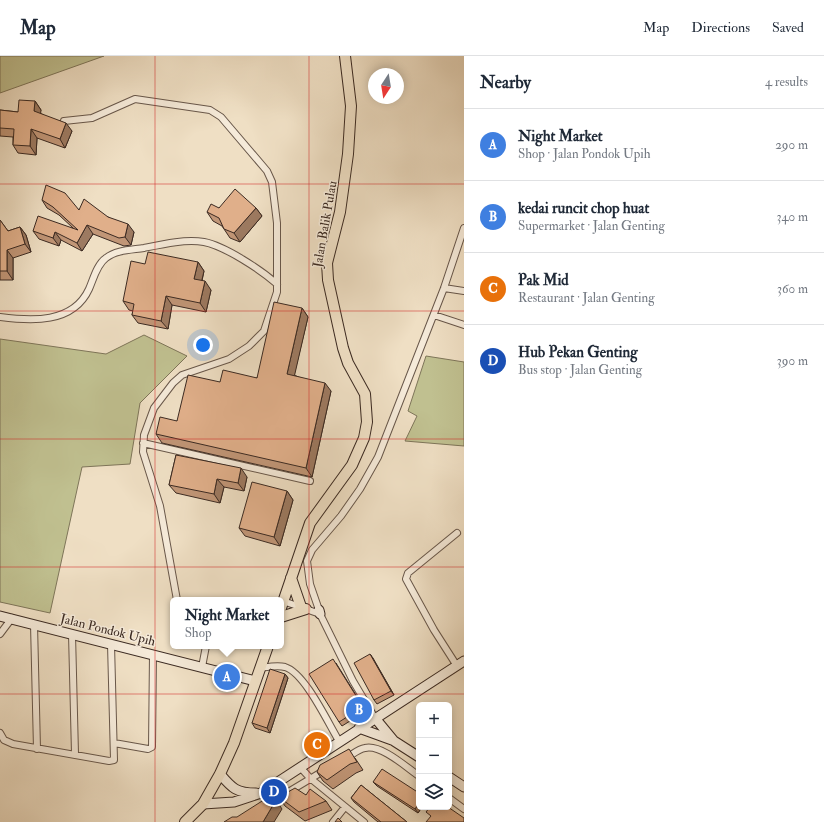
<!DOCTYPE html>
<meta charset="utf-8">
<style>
:root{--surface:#fff;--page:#f6f6f7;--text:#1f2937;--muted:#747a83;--line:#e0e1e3;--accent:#0f766e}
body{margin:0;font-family:"IM FELL Double Pica",serif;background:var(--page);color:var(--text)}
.controls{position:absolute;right:12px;bottom:12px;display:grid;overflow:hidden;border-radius:6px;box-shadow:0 2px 10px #0003}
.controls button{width:36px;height:36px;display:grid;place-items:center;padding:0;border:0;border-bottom:1px solid var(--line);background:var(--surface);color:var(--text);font:20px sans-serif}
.compass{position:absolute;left:368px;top:12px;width:36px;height:36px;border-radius:50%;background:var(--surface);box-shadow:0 2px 10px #0003;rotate:192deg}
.you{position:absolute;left:203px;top:289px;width:14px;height:14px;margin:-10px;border:3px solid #fff;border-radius:50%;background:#1a73e8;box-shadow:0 0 0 6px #1a73e833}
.badge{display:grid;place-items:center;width:26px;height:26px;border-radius:50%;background:var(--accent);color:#fff;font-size:13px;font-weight:700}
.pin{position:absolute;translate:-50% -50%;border:2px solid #fff;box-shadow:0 1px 4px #0006}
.popup{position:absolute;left:170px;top:541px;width:114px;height:52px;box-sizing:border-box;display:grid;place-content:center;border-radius:6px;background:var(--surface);filter:drop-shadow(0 1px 3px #0005);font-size:13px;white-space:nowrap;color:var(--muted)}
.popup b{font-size:15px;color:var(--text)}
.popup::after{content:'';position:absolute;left:50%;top:100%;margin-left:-8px;border:8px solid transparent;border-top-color:var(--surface)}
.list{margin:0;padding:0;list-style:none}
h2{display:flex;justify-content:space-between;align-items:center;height:52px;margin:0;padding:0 16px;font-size:17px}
h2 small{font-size:13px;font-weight:400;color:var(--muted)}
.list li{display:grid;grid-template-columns:26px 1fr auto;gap:12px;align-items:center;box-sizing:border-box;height:72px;padding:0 16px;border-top:1px solid var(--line)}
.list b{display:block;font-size:15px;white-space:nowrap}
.list p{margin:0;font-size:13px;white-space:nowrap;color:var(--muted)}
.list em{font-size:13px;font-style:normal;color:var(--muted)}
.icon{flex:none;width:22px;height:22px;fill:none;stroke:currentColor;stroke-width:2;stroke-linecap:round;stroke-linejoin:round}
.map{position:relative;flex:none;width:464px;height:766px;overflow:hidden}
header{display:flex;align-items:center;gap:24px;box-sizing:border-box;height:56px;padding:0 20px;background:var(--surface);border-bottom:1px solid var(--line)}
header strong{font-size:19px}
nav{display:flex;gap:22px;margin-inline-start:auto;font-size:14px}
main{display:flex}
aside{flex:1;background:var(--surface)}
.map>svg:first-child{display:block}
.green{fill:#c0c090;stroke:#7e7559}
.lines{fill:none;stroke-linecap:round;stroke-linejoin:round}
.street-casing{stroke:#68574a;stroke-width:8}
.secondary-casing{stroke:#3b2a22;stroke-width:11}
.primary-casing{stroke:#3b2a22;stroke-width:12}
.street{stroke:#f5ead9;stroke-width:6}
.secondary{stroke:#f5ead9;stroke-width:9}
.primary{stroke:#efdfc4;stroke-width:10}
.wall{fill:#c19677;stroke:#3b2a22}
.shaded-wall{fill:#9d7a61;stroke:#3b2a22}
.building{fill:#e0af8a;stroke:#3b2a22}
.grid{fill:none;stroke:#d62828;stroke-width:1;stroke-opacity:0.55}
.labels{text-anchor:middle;stroke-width:3;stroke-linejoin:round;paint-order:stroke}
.street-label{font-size:13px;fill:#3b2a22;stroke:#f5ead9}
</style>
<header>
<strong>Map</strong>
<nav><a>Map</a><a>Directions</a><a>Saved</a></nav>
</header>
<main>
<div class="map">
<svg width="464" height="766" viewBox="0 0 464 766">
<rect width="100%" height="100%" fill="#efdfc4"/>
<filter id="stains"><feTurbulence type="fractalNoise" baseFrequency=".005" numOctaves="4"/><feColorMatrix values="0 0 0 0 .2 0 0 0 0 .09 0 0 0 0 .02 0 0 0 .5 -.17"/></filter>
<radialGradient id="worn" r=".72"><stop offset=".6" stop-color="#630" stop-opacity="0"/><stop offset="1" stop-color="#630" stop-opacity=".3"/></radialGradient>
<!-- green -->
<path class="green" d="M0 0H104L0 37Z
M144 279 187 300 140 347 130 408 82 411 50 557 0 546V283L106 298Z
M426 300 464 306V390L405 385 417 360 408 355Z"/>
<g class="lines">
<defs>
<path id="street" d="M64 65 92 62 135 43 210 54 221 61 267 115 272 126 277 167V236L264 275 249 290 229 303 182 319 173 327 154 352 144 379 143 396 160 450 177 544
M444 232 464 235
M434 259 464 269
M0 261C31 265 73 268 89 233 93 224 97 208 106 202 116 194 131 194 144 192 163 188 185 183 204 186 225 190 261 214 277 228
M143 387 310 425
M283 545 320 558 353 625 375 662
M319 554 310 528 307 505 312 494 341 460 360 433 378 401 444 232 464 172
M34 568 37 693
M0 578 12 562
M72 578 75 698
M457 610 434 574 406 523 408 517 457 477
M202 611 206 590
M260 612C268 611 277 609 285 611 305 617 328 667 339 685
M0 677 4 684 13 688 109 705 114 704 111 588
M114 687 148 693 152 691 153 598
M346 702C352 699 358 693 365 692 381 688 406 711 419 720
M300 711 310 722 364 766
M449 742 464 753
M270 747 325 714
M333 766 345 751"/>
<path id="secondary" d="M319 554 320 558
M0 560 255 625
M375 662 394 685 419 701
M359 672 392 684
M220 718C232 732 236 737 256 737
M449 721 464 731
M203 748 234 746 261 737 464 605"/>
<path id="primary" d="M291 522 301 551
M281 552 310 467 352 409 364 382 367 366 365 338 348 307 343 292 328 224 327 207 340 156 348 98 351 50 345 0
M281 561 306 553
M185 766 203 748 220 718 234 687 268 590"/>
</defs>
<!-- street casing -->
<use href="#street" class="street-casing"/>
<!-- secondary casing -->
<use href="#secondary" class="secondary-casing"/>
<!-- primary casing -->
<use href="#primary" class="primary-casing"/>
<!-- street -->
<use href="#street" class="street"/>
<!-- secondary -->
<use href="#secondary" class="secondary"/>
<!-- primary -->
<use href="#primary" class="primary"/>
</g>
<!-- wall -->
<path class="wall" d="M35 45 41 54 40 57 72 75 65 92 37 82 36 99 18 97 13 89V81L0 80V54L18 56Z
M42 144 108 161 134 176 131 189 124 190 93 178 82 195 61 184 59 190 39 183 33 175 73 172 59 159 47 152Z
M219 152H256L262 160 240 186 230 182 222 170 213 165 207 156Z
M0 164 8 175 20 171 26 179 31 196 13 202V224H0Z
M198 206 204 215 202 225 211 234 206 256 172 249 168 273 138 267 132 259 133 255 129 254 123 245Z
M302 252 308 261 294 319 331 335 312 421 162 387 156 378 177 365 220 326 257 322Z
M176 399 247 421 244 435 224 431 220 447 176 437 169 429Z
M287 435 293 444 280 490 245 480 239 472Z
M370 598 394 639 377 648 374 644Z
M336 607 366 655 342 670 339 666Z
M285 618 288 622 270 677 255 672 252 667Z
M355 702 363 714 356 717 333 733 323 725 317 716Z
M373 726 419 751H422L418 757 377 730Z
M361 729 407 766H378L354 746 351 742Z
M306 739 326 745 332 754 305 765 285 750 279 741Z"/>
<!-- shaded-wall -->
<path class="shaded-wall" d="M35 45 41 54 40 63 34 55Z
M66 67 72 75 65 92 60 83Z
M31 73 37 82 36 99 30 90Z
M256 152 262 160 240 186 234 177Z
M128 168 134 176 131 189 125 181Z
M87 169 93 178 82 195 77 187Z
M20 171 26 179 31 196 25 188Z
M55 176 61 184 59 190 53 182Z
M7 194 13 202V224L7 215Z
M198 206 204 215 200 232 194 223Z
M205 225 211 234 206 256 200 247Z
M166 240 172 249 168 273 161 265Z
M302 252 308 261 293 326 287 318Z
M325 327 331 335 312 421 306 412Z
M241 412 247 421 244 435 238 427Z
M217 423 224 431 220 447 214 438Z
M287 435 293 444 280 490 274 481Z
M370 598 373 602 394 639 391 635Z
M285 618 288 622 270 677 267 672Z
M276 744 282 753 274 766H263Z
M419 747V751H422L418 757 415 753Z"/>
<!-- building -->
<path class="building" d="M19 44 35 45 34 55 66 67 60 83 31 73 30 90 13 89 14 73 0 72V54L18 56Z
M46 129 65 137 79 154 84 143 108 161 128 168 125 181 119 182 87 169 77 187 55 176 53 182 33 175 38 160 78 174 53 151 42 144Z
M235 133 256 152 234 177 224 173 219 162 207 156 211 148 219 152Z
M0 164 8 175 20 171 25 188 7 194V215H0Z
M148 196 198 206 194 223 205 225 200 247 166 240 161 265 132 259 134 248 123 245 131 205 145 208Z
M274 246 302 252 287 318 325 327 306 412 156 378 160 361 177 365 188 319 220 326 223 314 257 322Z
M176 399 241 412 238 427 217 423 214 438 169 429Z
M252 426 287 435 274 481 239 472Z
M370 598 391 635 374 644 354 607Z
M333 603 363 651 339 666 309 618Z
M270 613 285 618 267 672 252 667Z
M349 693 357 706 350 708 327 724 317 716 320 709Z
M382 713 419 737V747L415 753 373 726Z
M361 729 407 766H381L351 742Z
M295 732 306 739 310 733 326 745 299 756 279 741Z
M270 740 276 744 263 766H224L232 761H237Z
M430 751H448L464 762V766H426L431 760 426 756Z
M338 762 342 766H335Z"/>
<!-- grid -->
<path class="grid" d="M155 0V766M309 0V766M0 128H464M0 255H464M0 383H464M0 511H464M0 638H464"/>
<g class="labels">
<!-- street labels -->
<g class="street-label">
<text transform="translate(324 168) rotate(-80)" y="5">Jalan Balik Pulau</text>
<text transform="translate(108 573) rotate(14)" y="5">Jalan Pondok Upih</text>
</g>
</g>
<rect width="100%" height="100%" filter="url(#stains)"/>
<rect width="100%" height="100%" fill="url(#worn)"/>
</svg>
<div class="controls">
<button>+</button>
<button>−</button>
<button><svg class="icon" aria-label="layers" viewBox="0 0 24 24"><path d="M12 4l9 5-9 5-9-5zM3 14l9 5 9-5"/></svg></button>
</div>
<svg class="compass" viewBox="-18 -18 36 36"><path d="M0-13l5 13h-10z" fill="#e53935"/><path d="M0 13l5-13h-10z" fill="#747a83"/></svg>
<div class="you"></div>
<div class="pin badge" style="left:227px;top:621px;background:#3f7fe0">A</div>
<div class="popup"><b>Night Market</b>Shop</div>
<div class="pin badge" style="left:359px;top:654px;background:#3f7fe0">B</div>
<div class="pin badge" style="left:317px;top:689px;background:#e8710a">C</div>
<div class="pin badge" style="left:274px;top:736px;background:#1a4fb4">D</div>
</div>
<aside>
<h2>Nearby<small>4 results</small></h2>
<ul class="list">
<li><span class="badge" style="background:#3f7fe0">A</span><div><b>Night Market</b><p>Shop · Jalan Pondok Upih</p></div><em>290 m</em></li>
<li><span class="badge" style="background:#3f7fe0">B</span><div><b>kedai runcit chop huat</b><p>Supermarket · Jalan Genting</p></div><em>340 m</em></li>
<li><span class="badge" style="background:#e8710a">C</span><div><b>Pak Mid</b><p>Restaurant · Jalan Genting</p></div><em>360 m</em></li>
<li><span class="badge" style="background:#1a4fb4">D</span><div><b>Hub Pekan Genting</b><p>Bus stop · Jalan Genting</p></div><em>390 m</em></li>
</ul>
</aside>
</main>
